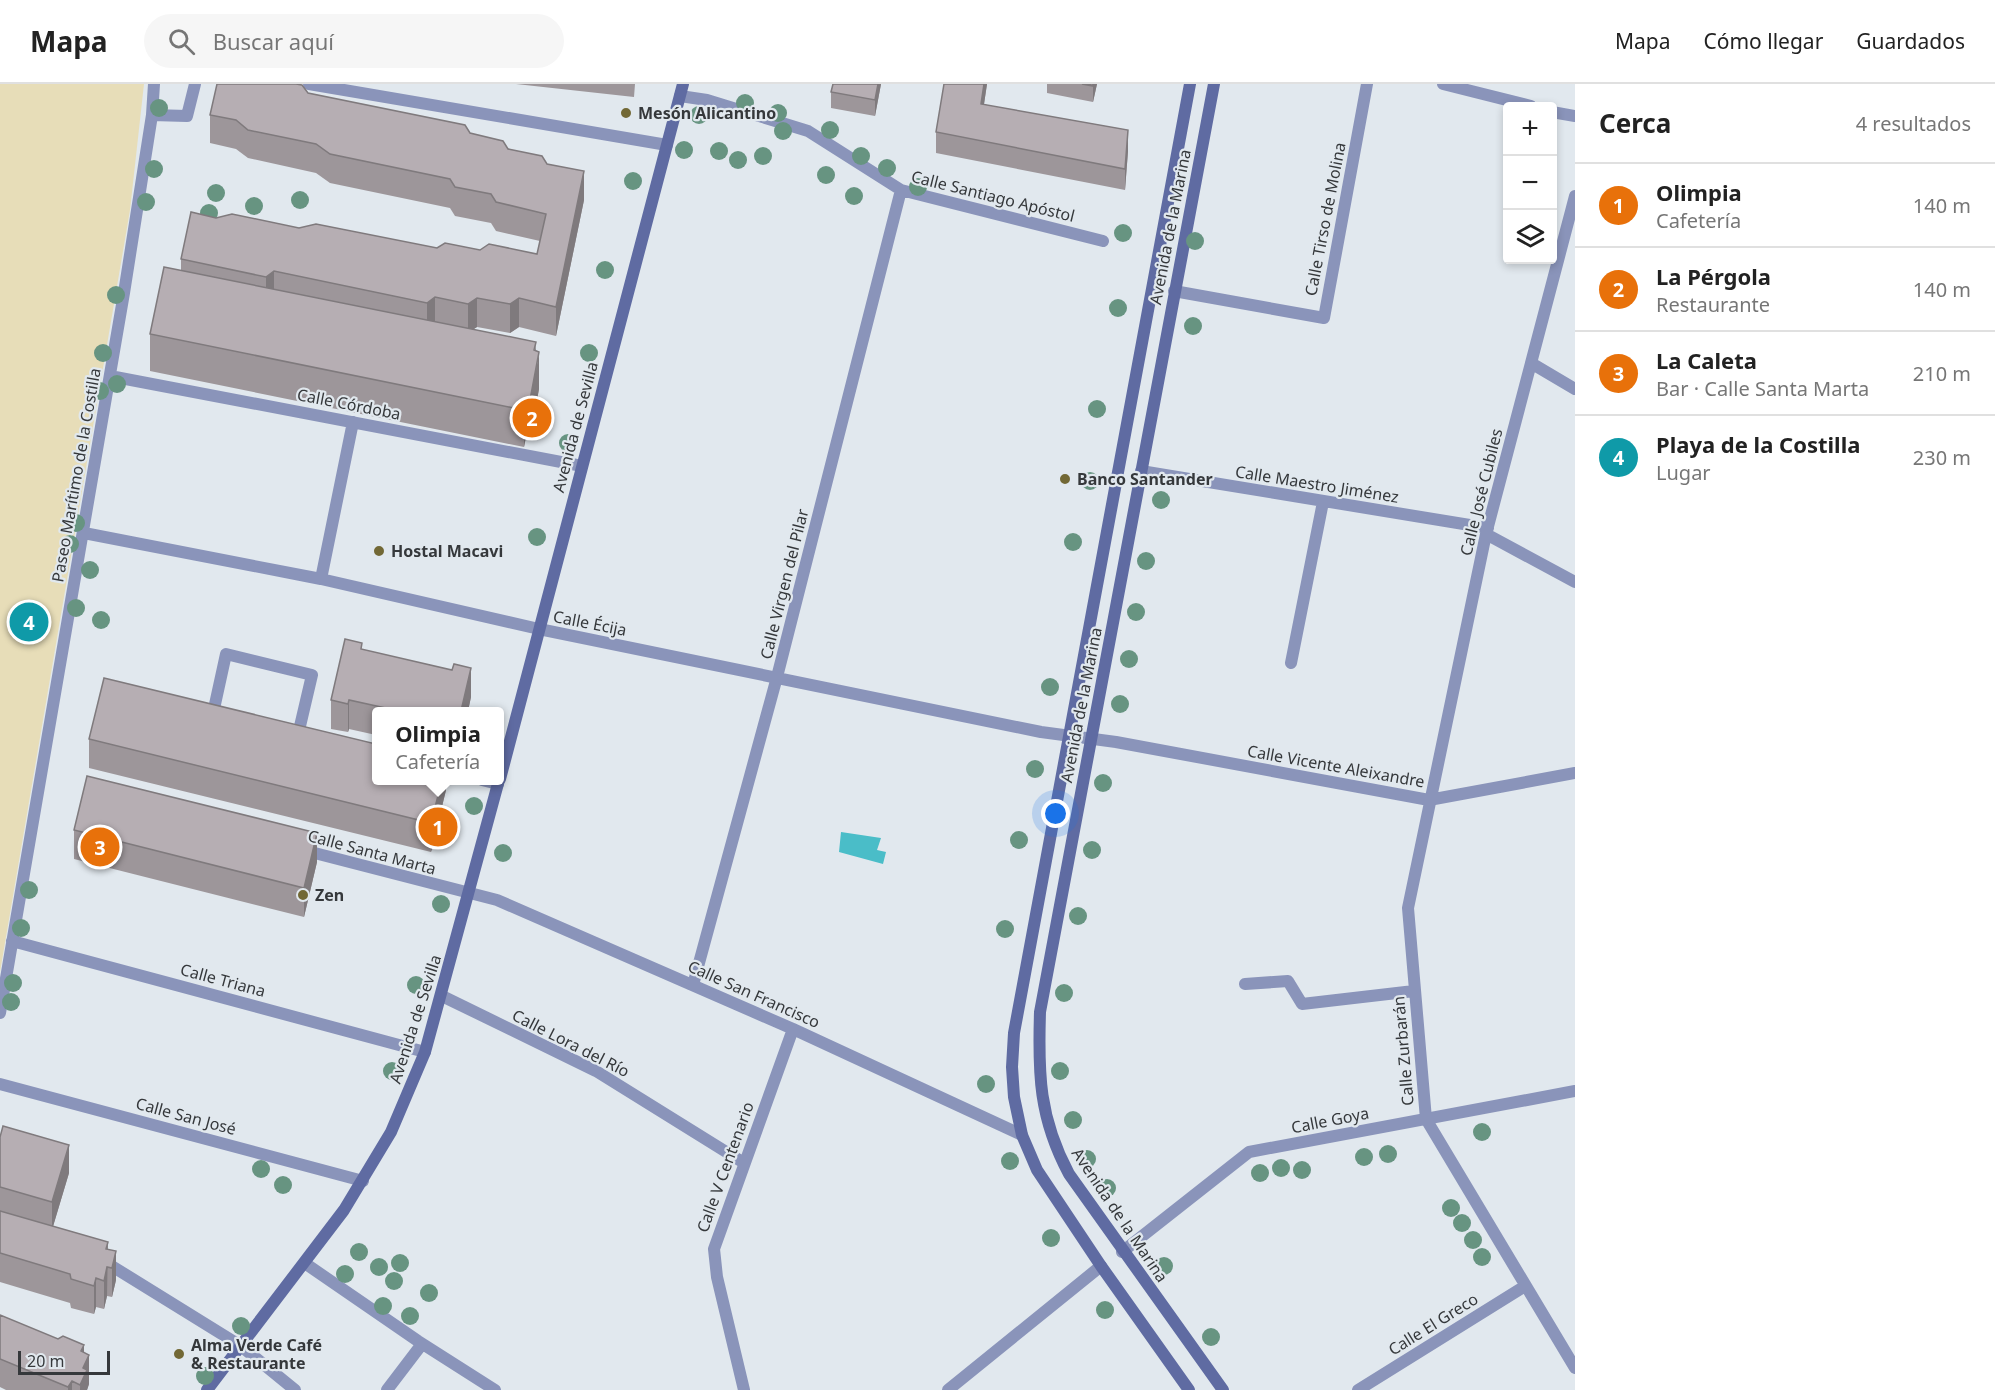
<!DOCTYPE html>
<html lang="es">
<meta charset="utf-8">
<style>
:root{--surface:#fff;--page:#f6f6f6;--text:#222;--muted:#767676;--line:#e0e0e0;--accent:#726835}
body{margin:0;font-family:"Noto Sans",sans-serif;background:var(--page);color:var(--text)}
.controls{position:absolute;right:18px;top:18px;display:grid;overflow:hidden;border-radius:6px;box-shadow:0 3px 9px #0003}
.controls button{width:54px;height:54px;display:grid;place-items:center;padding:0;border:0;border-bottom:2px solid var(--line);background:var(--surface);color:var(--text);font:30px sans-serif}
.scale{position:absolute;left:18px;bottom:15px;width:92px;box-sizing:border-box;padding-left:6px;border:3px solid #35383b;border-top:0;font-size:16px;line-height:21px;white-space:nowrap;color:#35383b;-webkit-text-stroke:4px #e1e8ee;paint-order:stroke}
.you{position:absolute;left:1056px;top:730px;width:21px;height:21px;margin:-15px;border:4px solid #fff;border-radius:50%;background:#1a73e8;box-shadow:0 0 0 9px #1a73e833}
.badge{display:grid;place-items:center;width:39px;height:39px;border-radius:50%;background:var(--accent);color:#fff;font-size:20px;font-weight:700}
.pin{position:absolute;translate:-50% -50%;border:3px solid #fff;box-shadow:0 2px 6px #0006}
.popup{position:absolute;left:372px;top:623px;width:132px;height:78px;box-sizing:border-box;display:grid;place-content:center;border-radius:6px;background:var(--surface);filter:drop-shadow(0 2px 4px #0005);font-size:20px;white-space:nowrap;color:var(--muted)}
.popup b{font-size:22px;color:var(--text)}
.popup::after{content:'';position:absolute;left:50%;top:100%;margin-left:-12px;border:12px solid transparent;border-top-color:var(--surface)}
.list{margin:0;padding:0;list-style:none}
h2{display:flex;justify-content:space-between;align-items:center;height:78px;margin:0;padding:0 24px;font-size:26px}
h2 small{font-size:20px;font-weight:400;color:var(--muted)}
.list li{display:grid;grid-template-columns:39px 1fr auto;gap:18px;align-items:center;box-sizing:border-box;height:84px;padding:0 24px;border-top:2px solid var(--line)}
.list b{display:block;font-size:22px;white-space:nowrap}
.list p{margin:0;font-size:20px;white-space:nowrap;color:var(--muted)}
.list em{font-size:20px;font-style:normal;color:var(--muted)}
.icon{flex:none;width:33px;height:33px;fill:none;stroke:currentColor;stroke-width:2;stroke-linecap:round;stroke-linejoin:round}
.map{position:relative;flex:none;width:1575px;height:1306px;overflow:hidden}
header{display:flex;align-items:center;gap:36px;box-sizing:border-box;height:84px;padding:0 30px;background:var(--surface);border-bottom:2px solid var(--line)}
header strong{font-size:28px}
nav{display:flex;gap:33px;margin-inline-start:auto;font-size:21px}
.search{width:420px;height:54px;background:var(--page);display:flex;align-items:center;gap:15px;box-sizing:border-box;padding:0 21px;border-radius:33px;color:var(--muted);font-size:22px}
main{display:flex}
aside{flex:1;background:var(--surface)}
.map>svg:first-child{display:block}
.sand{fill:#e7ddb8}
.water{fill:#4abdc8}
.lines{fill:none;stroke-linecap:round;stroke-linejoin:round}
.street{stroke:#8a94ba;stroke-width:12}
.secondary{stroke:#5f6ba2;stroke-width:12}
.tree{fill:#679481}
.wall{fill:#9d969a}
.shaded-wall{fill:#7f7a7d}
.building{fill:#b6aeb3;stroke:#7f7a7d;stroke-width:1.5}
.poi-dot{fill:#726835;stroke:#e1e8ee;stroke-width:2}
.labels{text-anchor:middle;stroke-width:4.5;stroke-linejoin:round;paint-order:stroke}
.poi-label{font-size:16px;font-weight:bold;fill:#35383b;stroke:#e1e8ee;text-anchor:start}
.street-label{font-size:16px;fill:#35383b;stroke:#e1e8ee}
</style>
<header>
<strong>Mapa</strong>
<div class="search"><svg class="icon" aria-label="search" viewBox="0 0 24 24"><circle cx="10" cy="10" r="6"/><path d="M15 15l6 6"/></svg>Buscar aquí</div>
<nav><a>Mapa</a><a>Cómo llegar</a><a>Guardados</a></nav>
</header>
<main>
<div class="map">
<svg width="1575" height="1306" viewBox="0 0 1575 1306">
<rect width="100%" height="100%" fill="#e1e8ee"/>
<!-- sand -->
<path class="sand" d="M0 0H144L130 126 0 888Z"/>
<!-- water -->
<path class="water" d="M841 748 881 754 877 766 886 768 883 780 839 768Z"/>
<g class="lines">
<!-- street -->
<path class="street" d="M309 0 667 61
M1443 0 1531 22
M680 12 707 16 808 47 901 106 1103 157
M1552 28 1575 32
M152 31 187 32 195 0
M1575 112 1486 450 1408 824 1426 1035 1575 1284
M1174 207 1324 234 1367 0
M1531 279 1575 305
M110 292 582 382
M1141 387 1488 444
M84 449 321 495 539 545 1041 648 1116 658 1429 716 1575 689
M1486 450 1575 498
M321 495 353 338
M1291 579 1323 418
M212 634 226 570 312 591 297 655
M482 696 498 700
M303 766 497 816 793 945 1022 1051
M12 857 425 968
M1245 900 1288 897 1302 920 1414 907
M693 901 777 593 901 106
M442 912 596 987 744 1079
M0 929 124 209 152 31 154 0
M0 1000 363 1097
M1122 1168 1249 1068 1575 1007
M102 1176 241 1262 295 1306
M306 1180 418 1257 495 1306
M387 1306 422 1260
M744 1306 717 1193 714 1165 793 945
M948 1306 1101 1182
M1358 1306 1525 1202"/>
<!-- secondary -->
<path class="secondary" d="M1214 0 1040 928C1038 990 1039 1034 1069 1090L1223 1306
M500 695 683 0
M207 1306 344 1126 391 1048 425 968 499 696
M1189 1306 1101 1182 1037 1086 1022 1051 1014 1013 1012 983 1014 949 1190 0"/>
</g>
<!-- trees -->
<g class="tree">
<circle cx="745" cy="19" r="9"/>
<circle cx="159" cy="24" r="9"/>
<circle cx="778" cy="29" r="9"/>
<circle cx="699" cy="31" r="9"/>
<circle cx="830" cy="46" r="9"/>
<circle cx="783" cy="47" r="9"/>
<circle cx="684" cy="66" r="9"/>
<circle cx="719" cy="67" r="9"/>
<circle cx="763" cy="72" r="9"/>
<circle cx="861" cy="72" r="9"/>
<circle cx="738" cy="76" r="9"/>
<circle cx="887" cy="84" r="9"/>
<circle cx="154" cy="85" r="9"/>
<circle cx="826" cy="91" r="9"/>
<circle cx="633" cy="97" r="9"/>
<circle cx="918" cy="103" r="9"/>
<circle cx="216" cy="109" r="9"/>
<circle cx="854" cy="112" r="9"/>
<circle cx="300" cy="116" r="9"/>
<circle cx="146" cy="118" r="9"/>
<circle cx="254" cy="122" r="9"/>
<circle cx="209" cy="129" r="9"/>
<circle cx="1123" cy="149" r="9"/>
<circle cx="1195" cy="157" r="9"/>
<circle cx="605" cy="186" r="9"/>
<circle cx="116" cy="211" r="9"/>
<circle cx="1118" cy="224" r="9"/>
<circle cx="1193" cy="242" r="9"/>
<circle cx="103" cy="269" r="9"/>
<circle cx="589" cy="269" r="9"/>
<circle cx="117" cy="300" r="9"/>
<circle cx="100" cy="307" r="9"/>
<circle cx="1097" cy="325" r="9"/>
<circle cx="568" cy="359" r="9"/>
<circle cx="1090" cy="397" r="9"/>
<circle cx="1161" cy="416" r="9"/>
<circle cx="76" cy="439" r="9"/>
<circle cx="537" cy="453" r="9"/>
<circle cx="1073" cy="458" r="9"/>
<circle cx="70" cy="460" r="9"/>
<circle cx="1146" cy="477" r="9"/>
<circle cx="90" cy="486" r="9"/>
<circle cx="76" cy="524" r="9"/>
<circle cx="1136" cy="528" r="9"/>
<circle cx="101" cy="536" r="9"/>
<circle cx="1129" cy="575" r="9"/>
<circle cx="1050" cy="603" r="9"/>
<circle cx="1120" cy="620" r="9"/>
<circle cx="1035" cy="685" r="9"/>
<circle cx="1103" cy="699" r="9"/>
<circle cx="474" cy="722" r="9"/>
<circle cx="1019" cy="756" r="9"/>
<circle cx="1092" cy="766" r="9"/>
<circle cx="503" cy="769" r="9"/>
<circle cx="29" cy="806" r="9"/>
<circle cx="441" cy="820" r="9"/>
<circle cx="1078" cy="832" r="9"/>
<circle cx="21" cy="844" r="9"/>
<circle cx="1005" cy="845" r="9"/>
<circle cx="13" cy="899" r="9"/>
<circle cx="416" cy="901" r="9"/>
<circle cx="1064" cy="909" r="9"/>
<circle cx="11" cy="918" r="9"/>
<circle cx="392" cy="987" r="9"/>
<circle cx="1060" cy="987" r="9"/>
<circle cx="986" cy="1000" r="9"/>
<circle cx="1073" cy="1036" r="9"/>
<circle cx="1482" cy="1048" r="9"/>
<circle cx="1388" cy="1070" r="9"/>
<circle cx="1364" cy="1073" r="9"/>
<circle cx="1087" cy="1075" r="9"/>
<circle cx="1010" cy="1077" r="9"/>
<circle cx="1281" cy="1084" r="9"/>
<circle cx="261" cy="1085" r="9"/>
<circle cx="1302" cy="1086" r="9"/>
<circle cx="1260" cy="1089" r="9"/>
<circle cx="283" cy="1101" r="9"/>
<circle cx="1107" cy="1104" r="9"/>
<circle cx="1451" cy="1124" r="9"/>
<circle cx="1462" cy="1139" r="9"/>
<circle cx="1051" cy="1154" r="9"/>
<circle cx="1473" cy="1156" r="9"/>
<circle cx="359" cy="1168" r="9"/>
<circle cx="1482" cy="1173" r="9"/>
<circle cx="400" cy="1179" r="9"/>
<circle cx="1164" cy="1182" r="9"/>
<circle cx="379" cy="1183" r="9"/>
<circle cx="345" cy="1190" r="9"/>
<circle cx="394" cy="1197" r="9"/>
<circle cx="429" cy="1209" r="9"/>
<circle cx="383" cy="1222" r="9"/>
<circle cx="1105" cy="1226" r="9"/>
<circle cx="410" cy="1232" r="9"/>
<circle cx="241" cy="1242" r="9"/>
<circle cx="1211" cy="1253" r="9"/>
<circle cx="205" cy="1292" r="9"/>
</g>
<!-- wall -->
<path class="wall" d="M516 0H635L634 13Z
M881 0 875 32 831 24V8Z
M944 0H987L984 20 1128 67 1125 106 936 69V48Z
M1047 0H1097L1093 18 1047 9Z
M308 9 470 49 547 80 584 116 556 252 519 243 510 249 477 243 473 245 536 267 539 305 530 353H526L524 363 150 287V250L181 186V175L216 134 299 144 437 164 537 170 540 157 496 147 491 139 455 132 450 124 330 99 316 89 248 74 236 65 210 59V31Z
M362 565 471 613 468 627H376V651L349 645 348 648 331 645V616Z
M89 655 446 696V706L431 768 89 684Z
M74 746 317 778 304 833 74 775Z
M0 1053 69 1089 53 1142 108 1165 116 1196 112 1213 107 1212 104 1225 96 1223 94 1230 71 1224 70 1219 0 1198Z
M0 1231 84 1269 89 1300 87 1306H6L0 1303Z"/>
<!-- shaded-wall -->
<path class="shaded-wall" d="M878 0H881L875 32V16Z
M984 0H987L981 40V20Z
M1093 0H1097L1093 18Z
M1128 46V67L1125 106V85Z
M584 87V116L556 252V223Z
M274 187V216L266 221V193Z
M435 213V242L427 248V219Z
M477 214V243L468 249V220Z
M519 214V243L510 249V220Z
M536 258V287L539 268V305L530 353V316Z
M526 315V353L524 363V326Z
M471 584V613L468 627H461Z
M349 616V645L348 648V620Z
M442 696H446V706L431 768V739Z
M317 749V778L304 833V804Z
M69 1061V1089L52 1146V1118Z
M108 1158 107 1212 104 1225V1197L106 1165Z
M116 1167V1196L112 1213V1184Z
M96 1194V1223L94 1230V1202Z
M84 1261V1282L89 1271V1300L87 1306H80L81 1267Z
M72 1297V1306H68V1303Z"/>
<!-- building -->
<path class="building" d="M217 0H296L302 1 308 9 465 41 470 49 503 57 508 65 542 72 547 80 584 87 556 223 519 214 510 220 477 214 468 220 435 213 427 219 274 187 266 193 181 175 191 128 216 134 232 130 299 144 316 140 437 164 445 159 480 166 489 160 537 170 546 130 496 118 491 110 455 103 450 95 330 70 316 60 248 46 236 36 210 31Z
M833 0H878L875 16 831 8Z
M944 0H984L981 20 1128 46 1125 85 936 48Z
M1082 0H1093V2Z
M164 183 536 258 534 266 539 268 530 316 526 315 524 326 150 250Z
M345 555 362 559 361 565 452 586 454 580 471 584 461 627H399L349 616 348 620 331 616Z
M104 594 376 660V696H442L431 739 89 655Z
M87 692 317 749 304 804 74 746Z
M3 1042 69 1061 52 1118 0 1103V1053Z
M0 1127 108 1158 106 1165 116 1167 112 1184 107 1183 104 1197 96 1194 94 1202 71 1195 70 1190 0 1169Z
M0 1231 58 1255 63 1252 84 1261 81 1267 89 1271 83 1284 87 1286 80 1301 72 1297 68 1303 0 1275Z"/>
<!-- markers -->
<g class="poi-dot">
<circle cx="626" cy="29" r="6"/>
<circle cx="1065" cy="395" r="6"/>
<circle cx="379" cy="467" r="6"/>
<circle cx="303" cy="811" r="6"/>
<circle cx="179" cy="1270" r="6"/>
</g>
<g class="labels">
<!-- poi labels -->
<g class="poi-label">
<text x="638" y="35">Mesón Alicantino</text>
<text x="1077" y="401">Banco Santander</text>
<text x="391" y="473">Hostal Macavi</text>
<text x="315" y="817">Zen</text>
<text x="191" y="1267">Alma Verde Café<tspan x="191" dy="18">&amp; Restaurante</tspan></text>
</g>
<!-- street labels -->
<g class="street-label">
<text transform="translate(993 112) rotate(14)" y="6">Calle Santiago Apóstol</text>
<text transform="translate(1325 135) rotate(-79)" y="6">Calle Tirso de Molina</text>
<text transform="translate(1170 143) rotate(-79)" y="6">Avenida de la Marina</text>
<text transform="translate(349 320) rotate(11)" y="6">Calle Córdoba</text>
<text transform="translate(575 343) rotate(-75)" y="6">Avenida de Sevilla</text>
<text transform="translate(76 391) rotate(-80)" y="6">Paseo Marítimo de la Costilla</text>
<text transform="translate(1317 400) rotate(9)" y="6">Calle Maestro Jiménez</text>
<text transform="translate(1481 408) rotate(-76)" y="6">Calle José Cubiles</text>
<text transform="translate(784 500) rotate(-76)" y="6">Calle Virgen del Pilar</text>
<text transform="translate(590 539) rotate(11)" y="6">Calle Écija</text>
<text transform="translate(1081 621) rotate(-79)" y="6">Avenida de la Marina</text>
<text transform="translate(1336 682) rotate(10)" y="6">Calle Vicente Aleixandre</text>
<text transform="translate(372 768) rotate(15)" y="6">Calle Santa Marta</text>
<text transform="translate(223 896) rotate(15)" y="6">Calle Triana</text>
<text transform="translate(754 910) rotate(24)" y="6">Calle San Francisco</text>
<text transform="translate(415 935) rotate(-72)" y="6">Avenida de Sevilla</text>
<text transform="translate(571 959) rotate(27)" y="6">Calle Lora del Río</text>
<text transform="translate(1403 967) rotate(-95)" y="6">Calle Zurbarán</text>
<text transform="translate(186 1032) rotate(15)" y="6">Calle San José</text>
<text transform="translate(1330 1036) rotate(-11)" y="6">Calle Goya</text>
<text transform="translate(725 1083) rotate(-70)" y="6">Calle V Centenario</text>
<text transform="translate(1120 1131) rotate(56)" y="6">Avenida de la Marina</text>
<text transform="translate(1433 1240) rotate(-32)" y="6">Calle El Greco</text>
</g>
</g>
</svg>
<div class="controls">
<button>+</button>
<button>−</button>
<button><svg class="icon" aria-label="layers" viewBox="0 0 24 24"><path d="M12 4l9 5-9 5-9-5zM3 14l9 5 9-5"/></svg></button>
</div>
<div class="scale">20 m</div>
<div class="you"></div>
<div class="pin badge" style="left:438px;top:743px;background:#e8710a">1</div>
<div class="popup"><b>Olimpia</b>Cafetería</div>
<div class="pin badge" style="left:532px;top:334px;background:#e8710a">2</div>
<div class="pin badge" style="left:100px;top:763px;background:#e8710a">3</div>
<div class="pin badge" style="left:29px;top:538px;background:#0f9aa8">4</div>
</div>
<aside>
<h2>Cerca<small>4 resultados</small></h2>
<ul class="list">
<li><span class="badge" style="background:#e8710a">1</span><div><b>Olimpia</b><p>Cafetería</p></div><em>140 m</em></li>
<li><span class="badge" style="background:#e8710a">2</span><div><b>La Pérgola</b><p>Restaurante</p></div><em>140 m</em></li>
<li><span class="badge" style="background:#e8710a">3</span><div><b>La Caleta</b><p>Bar · Calle Santa Marta</p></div><em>210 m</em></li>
<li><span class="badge" style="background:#0f9aa8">4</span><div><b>Playa de la Costilla</b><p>Lugar</p></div><em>230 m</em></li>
</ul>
</aside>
</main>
